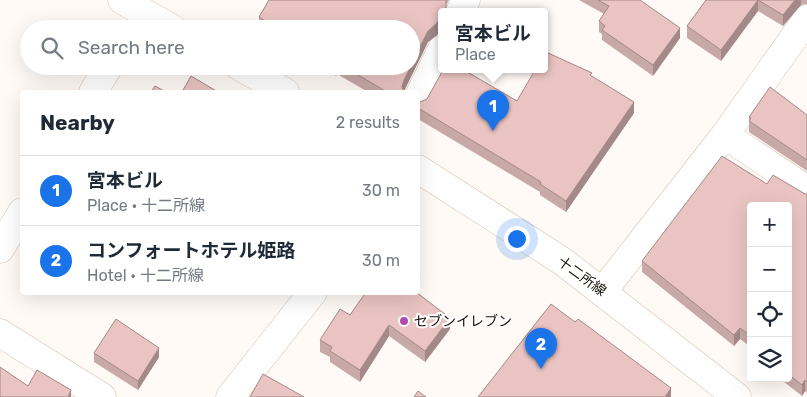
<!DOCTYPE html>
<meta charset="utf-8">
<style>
:root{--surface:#fff;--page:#f2f2f3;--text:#1f2937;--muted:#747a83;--line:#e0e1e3;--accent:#1a73e8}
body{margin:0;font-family:Rubik,"Noto Sans JP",sans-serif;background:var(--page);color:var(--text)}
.controls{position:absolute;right:15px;bottom:15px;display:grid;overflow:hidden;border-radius:5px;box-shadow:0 5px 20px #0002}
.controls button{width:45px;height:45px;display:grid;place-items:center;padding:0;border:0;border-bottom:1px solid var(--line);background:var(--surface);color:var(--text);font:25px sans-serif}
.you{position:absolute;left:516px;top:238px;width:18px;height:18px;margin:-12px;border:4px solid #fff;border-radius:50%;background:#1a73e8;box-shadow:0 0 0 8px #1a73e833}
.badge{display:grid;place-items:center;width:32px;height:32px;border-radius:50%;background:var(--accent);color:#fff;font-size:16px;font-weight:700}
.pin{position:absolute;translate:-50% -41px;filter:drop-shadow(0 1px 2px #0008)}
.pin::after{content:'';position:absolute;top:26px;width:18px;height:15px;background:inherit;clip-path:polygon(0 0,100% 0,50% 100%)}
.popup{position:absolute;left:438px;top:8px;width:110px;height:65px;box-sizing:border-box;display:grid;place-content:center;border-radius:5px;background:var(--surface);filter:drop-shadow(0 1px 4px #0005);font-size:16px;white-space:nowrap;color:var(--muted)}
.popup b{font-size:19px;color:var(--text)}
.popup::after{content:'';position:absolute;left:50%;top:100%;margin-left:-10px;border:10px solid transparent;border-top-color:var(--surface)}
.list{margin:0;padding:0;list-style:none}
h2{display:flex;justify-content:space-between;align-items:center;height:65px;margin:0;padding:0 20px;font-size:21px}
h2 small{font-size:16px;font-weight:400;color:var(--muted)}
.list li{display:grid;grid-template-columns:32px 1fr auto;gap:15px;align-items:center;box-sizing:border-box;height:70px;padding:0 20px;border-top:1px solid var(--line)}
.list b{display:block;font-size:19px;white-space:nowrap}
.list p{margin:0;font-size:16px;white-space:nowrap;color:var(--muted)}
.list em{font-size:16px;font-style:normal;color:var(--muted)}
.icon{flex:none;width:28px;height:28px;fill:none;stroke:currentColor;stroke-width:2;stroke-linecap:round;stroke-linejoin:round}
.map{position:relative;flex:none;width:807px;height:397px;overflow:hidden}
.search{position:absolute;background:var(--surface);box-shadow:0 5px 20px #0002;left:20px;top:20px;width:400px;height:55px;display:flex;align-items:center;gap:12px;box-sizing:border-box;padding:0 18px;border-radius:28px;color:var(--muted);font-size:19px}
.panel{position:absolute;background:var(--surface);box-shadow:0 5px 20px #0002;left:20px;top:90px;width:400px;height:205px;border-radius:5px}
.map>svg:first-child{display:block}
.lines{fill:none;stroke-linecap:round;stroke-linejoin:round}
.minor-casing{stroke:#d5bfab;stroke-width:29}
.minor{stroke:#fff;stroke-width:28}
.wall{fill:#c8a9a7}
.shaded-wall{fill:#a38988}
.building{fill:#e9c4c2;stroke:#a38988}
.poi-dot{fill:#b24aad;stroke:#fff;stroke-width:2}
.labels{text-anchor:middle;stroke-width:4;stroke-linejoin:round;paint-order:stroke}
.street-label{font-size:14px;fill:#171009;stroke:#fff}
.poi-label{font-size:14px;fill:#171009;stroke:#fff;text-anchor:start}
</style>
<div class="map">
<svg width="807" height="397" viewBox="0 0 807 397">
<rect width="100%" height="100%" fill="#fffaf6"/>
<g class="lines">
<defs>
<path id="minor" d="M122 0 173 29
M460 12 466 0
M239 66 285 92
M93 92 109 66
M418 98 442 49
M725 135 807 190
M418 169 562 261 737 397
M0 249 22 212
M603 291 725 135 807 19
M0 333 102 397
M230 397 313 292"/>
</defs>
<!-- minor casing -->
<use href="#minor" class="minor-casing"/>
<!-- minor -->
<use href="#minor" class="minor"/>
</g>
<!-- wall -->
<path class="wall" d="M269 0H449L446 5V12H442V27L437 35 428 42 404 91V92H368L337 74 336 76 319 66H411V29H259V17Z
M579 0H640L680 38 653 76 602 40V34L599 32V21L604 14Z
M706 0H807V4L801 5 783 26 758 11 721 61 687 38V26Z
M592 76 634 113 566 212 540 195V192L418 119V102L517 101Z
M807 115V171L749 132V117Z
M767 184 807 194V393L805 391 802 396 779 378H788V206H751V347L740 339 734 346 642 272V261Z
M350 315 450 329 425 362 389 336 360 382 330 362V357L320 352V340Z
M94 353 159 357 138 390 94 362Z"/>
<!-- shaded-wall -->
<path class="shaded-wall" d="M758 0V11L721 61V50Z
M795 0H801V5L783 26V15Z
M442 16V27L437 35 428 42 404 91 402 87 404 80 428 31Z
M680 28V38L653 76V65Z
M336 66H337V74L336 76Z
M634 102V113L566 212V201Z
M450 318V329L425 362V351Z
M389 325V336L360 382V370Z
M740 328V339L734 346V335Z
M159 348V357L138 390V381Z
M805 380V391L802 396V385Z
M671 388V397H665Z
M71 390V397H68Z"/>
<!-- building -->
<path class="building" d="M269 0H446V7L444 12H442V16L437 23 428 31 411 65V29H277L259 17Z
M598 0H640L680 28 653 65 602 30 605 26 599 21 609 6Z
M706 0H795L783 15 758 0 721 50 687 26Z
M546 52 592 73 590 75 634 102 566 201 540 184 541 182 418 108V102H420L427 99 443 70H464L517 101 535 70H544V54Z
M343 66H411L404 80 402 87 404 92H387Z
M191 76 218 92H182Z
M155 86 166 92H151Z
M770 87 807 115V160L749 121 751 118 749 117Z
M722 156 767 184 773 175 805 194H807V382L805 380 802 385 788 374V206H751V336L740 328 734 335 642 261Z
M366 292H416L450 318 425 351 389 325 360 370 330 351 332 347 320 340 340 309 350 315Z
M551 304 575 322 578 319 671 388 665 397H478Z
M116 319 159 348 138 381 94 353Z
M0 367 28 386 37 370 71 390 68 397H0Z
M263 374 304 397H250Z
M418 391 426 397H414Z"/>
<!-- markers -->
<circle class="poi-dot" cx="404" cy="321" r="5"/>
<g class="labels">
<!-- street labels -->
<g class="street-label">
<text transform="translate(582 276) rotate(36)" y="5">十二所線</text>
</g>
<!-- poi labels -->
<g class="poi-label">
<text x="414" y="326">セブンイレブン</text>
</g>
</g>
</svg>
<div class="controls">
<button>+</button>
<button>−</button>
<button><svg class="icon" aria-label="locate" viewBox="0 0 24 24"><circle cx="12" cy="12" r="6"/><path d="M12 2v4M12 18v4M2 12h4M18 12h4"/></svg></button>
<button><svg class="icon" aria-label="layers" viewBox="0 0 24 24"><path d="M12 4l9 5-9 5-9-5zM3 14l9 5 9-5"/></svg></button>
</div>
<div class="you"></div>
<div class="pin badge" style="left:493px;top:131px">1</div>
<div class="popup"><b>宮本ビル</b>Place</div>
<div class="pin badge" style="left:541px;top:369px">2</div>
<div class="search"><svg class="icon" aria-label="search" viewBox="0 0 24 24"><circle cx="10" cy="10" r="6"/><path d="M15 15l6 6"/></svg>Search here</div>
<section class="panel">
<h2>Nearby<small>2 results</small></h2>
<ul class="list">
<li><span class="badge">1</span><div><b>宮本ビル</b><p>Place · 十二所線</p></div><em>30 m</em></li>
<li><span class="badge">2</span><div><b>コンフォートホテル姫路</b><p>Hotel · 十二所線</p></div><em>30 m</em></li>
</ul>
</section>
</div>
